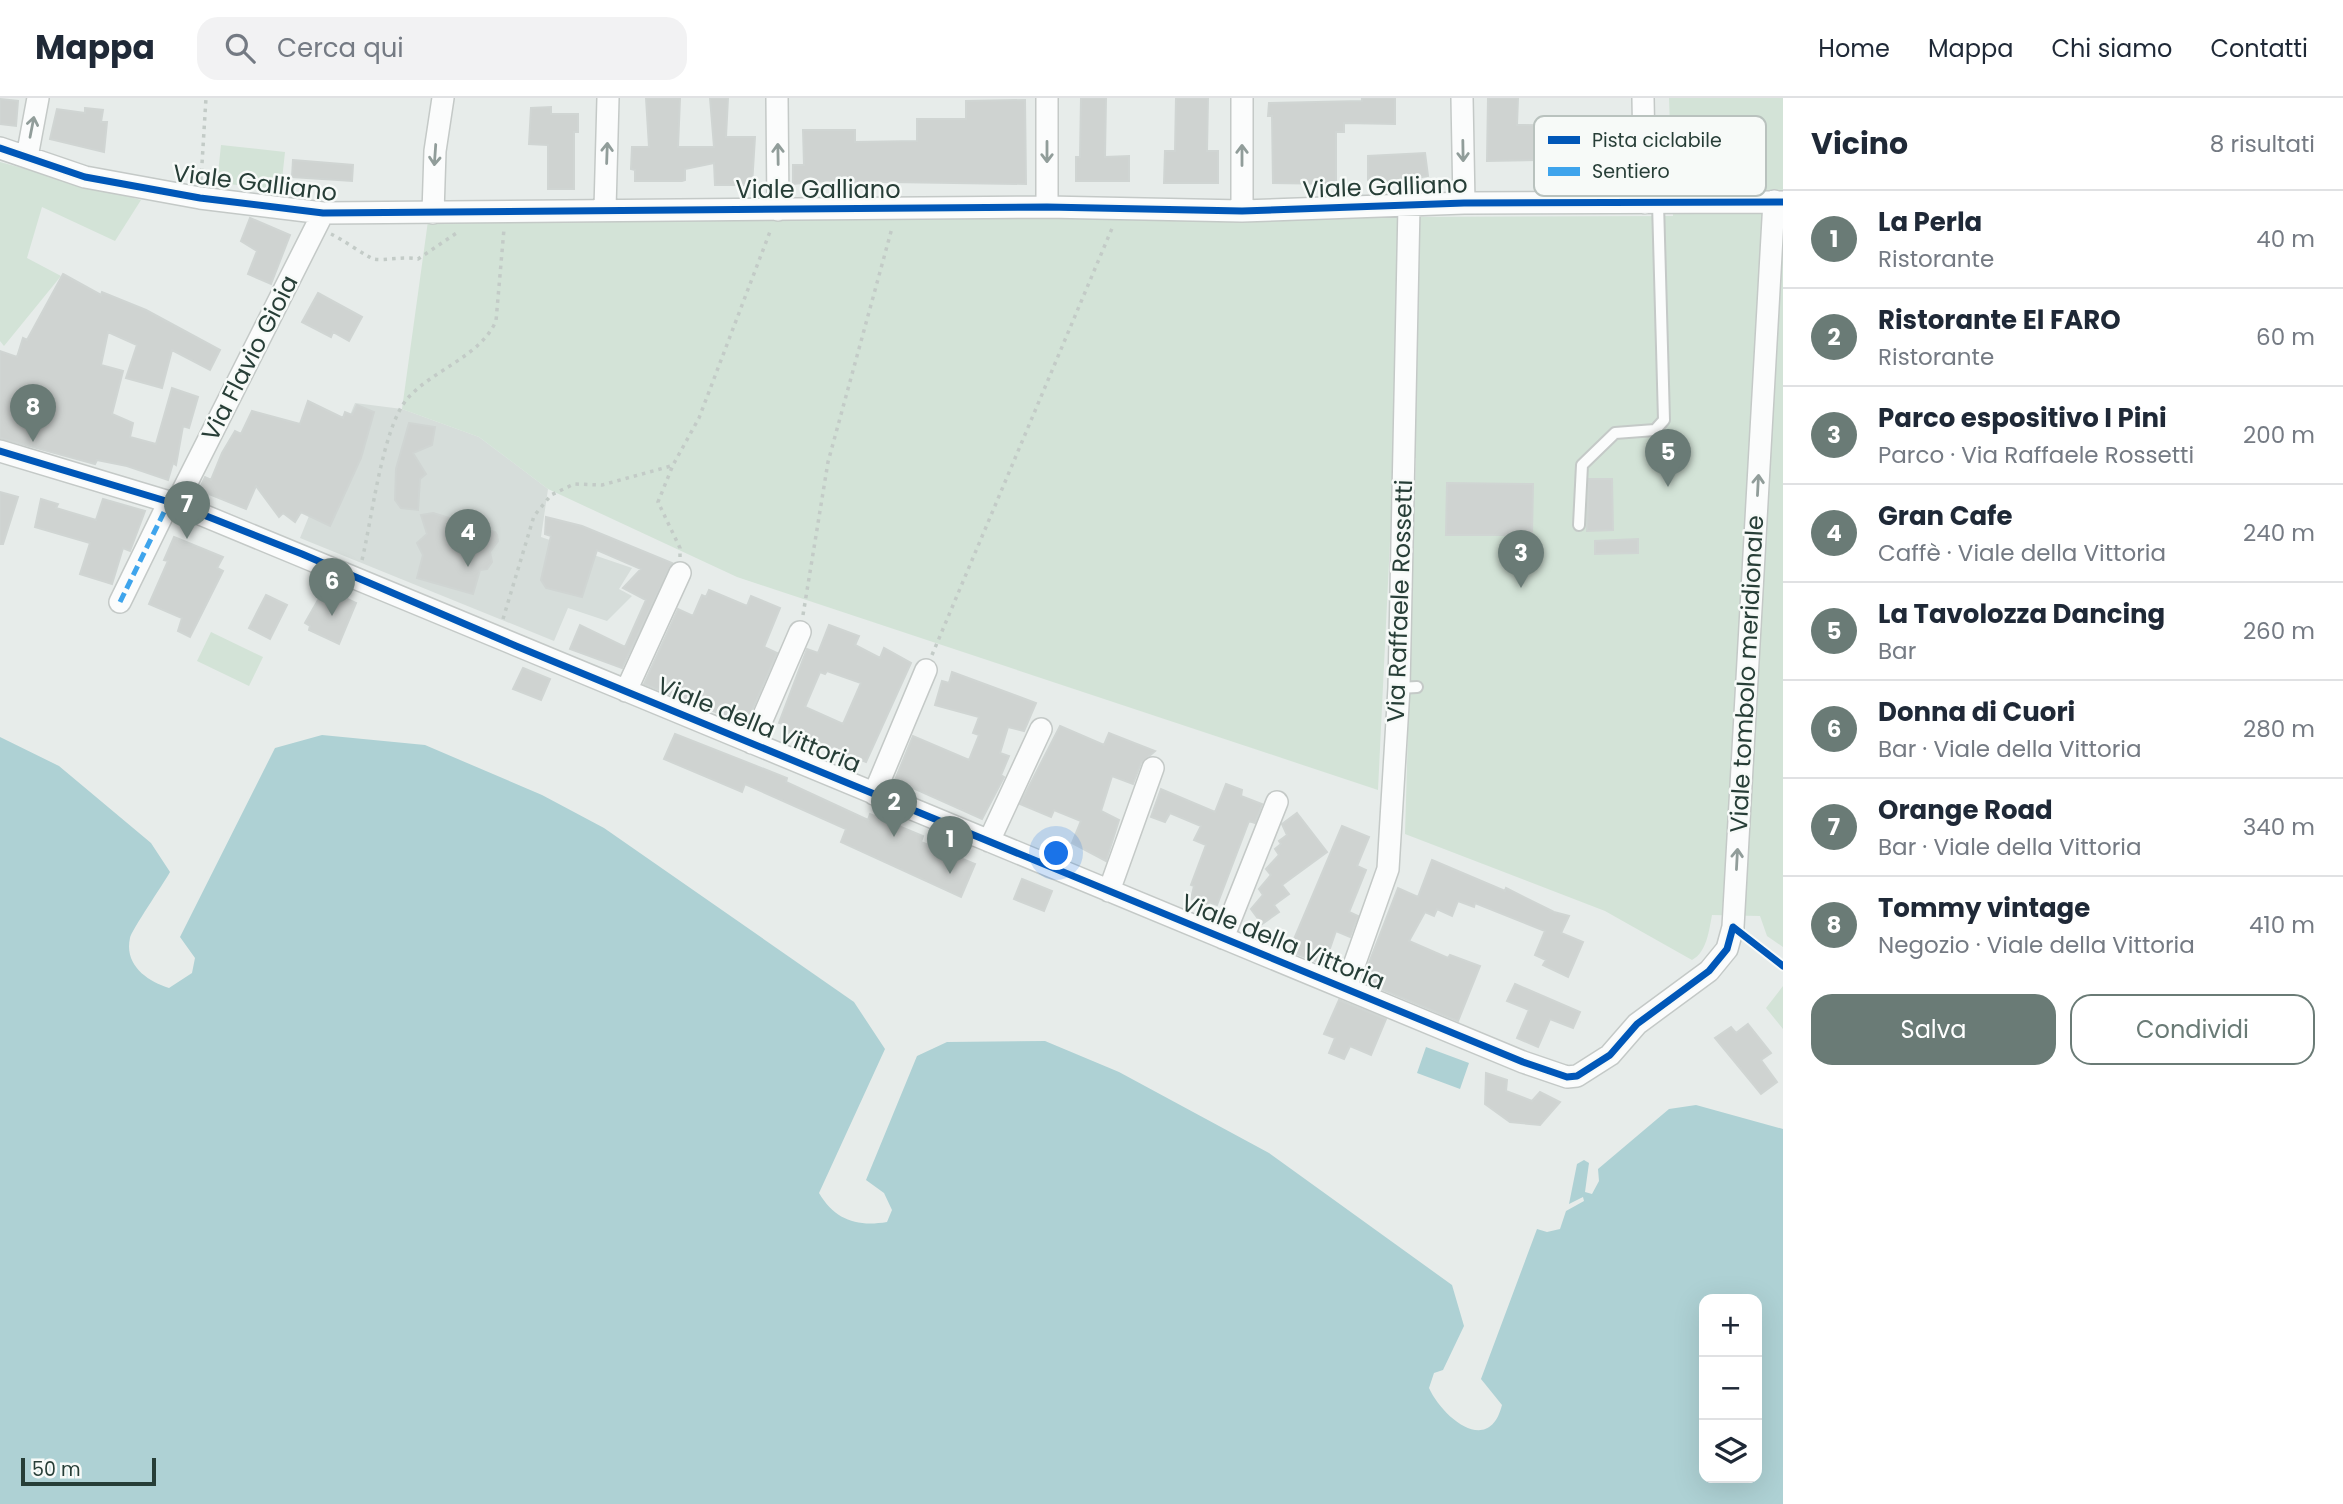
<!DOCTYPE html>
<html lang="it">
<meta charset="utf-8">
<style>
:root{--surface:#fff;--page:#f2f2f3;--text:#1f2937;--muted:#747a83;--line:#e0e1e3;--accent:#6a7b76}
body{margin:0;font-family:Poppins,sans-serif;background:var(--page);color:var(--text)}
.controls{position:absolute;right:21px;bottom:21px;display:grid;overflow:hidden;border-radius:14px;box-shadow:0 7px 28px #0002}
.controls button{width:63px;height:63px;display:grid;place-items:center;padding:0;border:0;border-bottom:2px solid var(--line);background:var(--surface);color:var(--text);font:35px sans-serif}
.scale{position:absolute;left:21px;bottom:18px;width:135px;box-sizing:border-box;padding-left:7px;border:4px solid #273e37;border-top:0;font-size:19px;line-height:24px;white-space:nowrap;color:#273e37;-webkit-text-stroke:5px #f7faf8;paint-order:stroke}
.you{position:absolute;left:1057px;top:756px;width:24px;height:24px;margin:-18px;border:5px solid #fff;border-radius:50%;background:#1a73e8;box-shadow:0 0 0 10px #1a73e833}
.badge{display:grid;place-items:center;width:46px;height:46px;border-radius:50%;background:var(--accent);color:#fff;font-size:23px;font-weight:700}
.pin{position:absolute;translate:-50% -58px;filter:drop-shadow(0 2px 4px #0008)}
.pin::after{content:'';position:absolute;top:37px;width:24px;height:21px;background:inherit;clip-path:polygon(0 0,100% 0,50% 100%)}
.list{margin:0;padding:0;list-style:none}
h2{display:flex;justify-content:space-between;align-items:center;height:91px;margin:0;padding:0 28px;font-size:30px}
h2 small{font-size:23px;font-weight:400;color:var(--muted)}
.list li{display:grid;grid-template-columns:46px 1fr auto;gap:21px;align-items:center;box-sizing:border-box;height:98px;padding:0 28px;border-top:2px solid var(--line)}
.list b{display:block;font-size:26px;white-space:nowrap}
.list p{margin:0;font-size:23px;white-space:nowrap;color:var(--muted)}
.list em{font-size:23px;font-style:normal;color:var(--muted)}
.actions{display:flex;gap:14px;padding:21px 28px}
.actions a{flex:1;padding:16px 0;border:2px solid var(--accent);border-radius:21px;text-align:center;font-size:24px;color:var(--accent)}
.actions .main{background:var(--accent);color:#fff}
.icon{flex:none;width:38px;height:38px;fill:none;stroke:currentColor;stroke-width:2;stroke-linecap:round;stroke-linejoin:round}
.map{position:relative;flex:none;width:1783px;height:1406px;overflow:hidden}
header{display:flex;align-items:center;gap:42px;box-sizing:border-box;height:98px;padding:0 35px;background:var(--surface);border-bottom:2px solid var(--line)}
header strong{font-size:33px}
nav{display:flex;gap:38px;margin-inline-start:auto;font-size:24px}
.search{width:490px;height:63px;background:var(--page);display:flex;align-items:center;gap:18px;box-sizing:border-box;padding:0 24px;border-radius:21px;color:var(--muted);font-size:26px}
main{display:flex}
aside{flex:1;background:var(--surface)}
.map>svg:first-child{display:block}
.built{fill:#d6ddda}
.green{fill:#d3e3d7}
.water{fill:#aed1d4;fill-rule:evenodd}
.building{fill:#cfd3d1;stroke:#d0d5d3;stroke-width:2;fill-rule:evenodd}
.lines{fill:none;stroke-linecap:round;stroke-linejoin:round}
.lane-casing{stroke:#c4c9c7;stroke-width:14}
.street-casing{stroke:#c4c9c7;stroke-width:24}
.path{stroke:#c3cbc7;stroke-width:3.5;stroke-dasharray:3.5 5;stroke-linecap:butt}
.lane{stroke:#fbfcfc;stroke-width:10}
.street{stroke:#fbfcfc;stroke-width:21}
.quiet{stroke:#3ea4ec;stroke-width:5;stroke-dasharray:10 5;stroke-linecap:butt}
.cycleway-casing{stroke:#f7faf8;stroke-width:11}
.cycleway{stroke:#0057b8;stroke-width:7}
.oneway{stroke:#919d9a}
.labels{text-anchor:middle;stroke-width:5;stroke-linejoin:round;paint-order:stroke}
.street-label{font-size:24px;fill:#273e37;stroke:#f7faf8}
.key{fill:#f7faf8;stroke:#b9c2be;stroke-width:2}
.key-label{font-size:19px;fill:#273e37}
</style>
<header>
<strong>Mappa</strong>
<div class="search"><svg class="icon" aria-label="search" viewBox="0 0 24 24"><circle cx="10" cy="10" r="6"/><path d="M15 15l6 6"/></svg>Cerca qui</div>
<nav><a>Home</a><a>Mappa</a><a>Chi siamo</a><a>Contatti</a></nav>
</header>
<main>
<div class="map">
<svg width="1783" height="1406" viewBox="0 0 1783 1406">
<rect width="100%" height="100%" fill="#e7ecea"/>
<!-- built -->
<path class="built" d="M355 305 402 311 479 339 548 391 541 439 632 470 619 491 632 498 607 523 568 510 554 543 300 440Z"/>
<!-- green -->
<path class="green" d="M1669 0H1783V849L1767 838 1760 818 1712 817C1709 832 1707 854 1692 862L1605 813 1405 736 1416 360H1394L1378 692 737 479 548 391 479 339 402 311 428 123 1673 118Z
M221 47 285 54 281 91 217 85Z
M0 64 141 102 115 143 42 109 27 160 61 178 4 248 0 243Z
M211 534 263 559 249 588 197 563Z
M1783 888V931L1766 910Z"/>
<!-- water -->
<path class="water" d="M322 637 425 647 542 697 604 730 854 904 885 951 819 1095C835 1122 857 1129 887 1124L892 1112 884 1095 866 1082 917 958 947 944 1045 943 1119 974 1269 1055 1452 1187 1464 1228 1443 1272 1434 1275 1429 1290C1442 1319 1489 1359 1502 1307L1481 1281 1537 1131 1547 1134 1560 1131 1566 1113 1584 1103 1583 1099 1569 1106 1577 1066 1584 1062 1589 1065 1585 1094 1592 1096 1599 1083 1598 1071 1669 1011 1696 1007 1783 1031V1406H0V639L59 668 151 745 170 774C164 785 131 833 130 840 124 867 147 883 169 890L192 875 195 860 180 839 275 650ZM1757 1201V1380H1704V1201Z
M1426 949 1469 965 1460 991 1417 975Z"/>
<!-- building -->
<path class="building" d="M646 0 680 1 678 49H714L710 0H728L726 39H755L752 87H715L714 65 685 71V82L682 83H635V72L631 71 632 49H649Z
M1081 0H1106L1105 59 1129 58V83H1076V59H1080Z
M1176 0H1208L1207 53H1218V85H1164L1165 53H1175Z
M1362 0H1395V26L1344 25V34H1336V86L1273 85 1272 18H1268L1269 5 1362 3Z
M1488 0H1518L1517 27 1599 28 1596 61 1487 63Z
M0 1 18 3 16 28 0 26Z
M1025 2 1026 86 826 83 793 86V67H804L803 32H855V44L917 43V21H966V3Z
M551 9V16H578V34H574V91H548V47L529 46 531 10Z
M85 10 103 12 101 24H107L104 54 50 41 57 11 85 15Z
M1425 55 1428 78 1389 85 1368 82V58Z
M293 62 353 67 352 83 292 79Z
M250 120 290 137 271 186 248 176 257 153 241 143Z
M63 176 101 197 102 194 146 212 220 252 210 272 172 252 162 290 126 280 137 247 108 234 101 267 123 273 112 316 133 325 130 339 156 346 172 290 198 299 189 330 183 328 176 367 173 365 168 382 127 368 97 362 95 366 0 340V253L17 259 23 240 27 242Z
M318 195 362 219 349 243 333 234 331 239 302 224Z
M308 303 343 320 345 314 352 317 357 307 374 314 361 360 330 428 301 414 295 424 283 415 279 419 256 388 246 411 199 392 205 379 211 382 222 355 235 333 241 336 252 313 300 326Z
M409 325 435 329 432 347 413 355 426 376 420 381 418 412 401 410 395 402 396 371Z
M1589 381H1612L1613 432 1587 433Z
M1447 385 1533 386 1532 437H1446Z
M0 394 18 399 3 446H0Z
M41 401 58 406 56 410 96 422 103 401 145 413 130 453 123 450 112 486 80 476 90 445 35 429Z
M433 415 495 434 497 437 498 443 490 454 492 464 487 471 480 472 473 496 417 480 423 457 417 445 427 436 421 417Z
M546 419 582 428 672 465 622 570 570 551 580 527 625 549 646 502 623 490 641 471 597 452 582 499 546 490 541 482 551 438 545 436Z
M174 439 223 459 217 470 223 473 190 539 178 533 182 520 149 506 168 463 164 462Z
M1638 441V455L1595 456V443Z
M328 492 356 505 339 546 309 532 310 528 305 525 322 495 326 497Z
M709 492 747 508 751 498 780 510 764 549 777 555 746 626 644 586 678 511 693 518 702 497 706 499Z
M266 497 287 507 270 541 249 530Z
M829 527 859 538 855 547 880 560 884 550 911 565 866 664 812 642 811 645 785 635 788 628 779 625 807 551 818 555ZM827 573 861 585 843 626 805 609 820 574 825 576Z
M523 570 550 581 541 602 513 591Z
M952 574 1036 605 1024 633 1008 629 1000 655 1009 658 1001 677 1004 679 982 721 895 682 913 638 969 662 979 637 973 635 979 619 935 607 942 583 949 585Z
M1060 628 1104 647 1109 635 1155 653 1141 665 1133 686 1112 678 1101 713 1119 722 1106 763 1072 745 1081 723 1054 712 1051 719 1020 706Z
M675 636 787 680 786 684 868 722 870 716 923 738 921 744 975 766 961 799 841 744 846 731 745 686 742 694 664 661Z
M1226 686 1242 692 1241 698 1262 706 1255 725 1249 723 1217 807 1209 804 1207 808 1191 801 1194 788 1191 787 1206 747 1194 742 1201 728 1170 715 1165 724 1151 719 1161 691 1215 714Z
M1297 715 1327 754 1282 787 1289 796 1274 807 1279 814 1262 826 1251 811 1263 797 1259 791 1271 777 1266 771 1279 757 1275 751 1281 746 1279 743 1287 737 1282 726Z
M1342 728 1369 739 1357 768 1366 772 1349 814 1358 818 1350 839 1336 833 1328 856 1323 854 1320 865 1289 853Z
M1432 762 1505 793 1506 790 1554 814 1569 818 1561 835 1583 844 1568 879 1543 867 1546 862 1535 857 1545 833 1475 805 1474 809 1458 803 1452 818 1437 811 1434 818 1425 814 1409 843 1448 860 1450 857 1480 868 1458 923 1362 883 1398 790 1418 799Z
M1022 781 1052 793 1044 813 1014 801Z
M1515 886 1580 914 1573 930 1550 921 1538 949 1517 940 1529 912 1507 903Z
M1339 902 1386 921 1371 957 1350 948 1344 961 1329 955 1335 940 1324 936Z
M1748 926 1771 955 1761 962 1777 984 1761 996 1715 940 1731 929 1736 935Z
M1486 975 1507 982 1506 993 1532 1003 1540 994 1560 1004 1540 1027 1510 1024 1485 1006Z"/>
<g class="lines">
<defs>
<path id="lane" d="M1579 427 1582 367 1615 335 1655 332 1664 322 1658 105
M1399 590 1417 589"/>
<path id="street" d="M777 0 778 112
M1462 0 1464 105
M1643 0 1645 105
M0 50 85 79 200 100 323 115 1047 109 1242 113 1464 105 1783 104
M27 59 38 0
M1047 109V0
M605 111 608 0
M1242 113V0
M433 115 435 53 443 0
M0 353 176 406 1523 964 1567 979 1577 978 1610 957 1637 926 1709 873 1727 851 1733 829 1774 103
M176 406 323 115
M120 504 169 404
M626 593 680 475
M752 645 800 534
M874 696 926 572
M989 743 1041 631
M1109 793 1153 670
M1223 840 1277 704
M1346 890 1388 771 1399 590 1409 108"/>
</defs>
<!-- lane casing -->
<use href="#lane" class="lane-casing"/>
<!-- street casing -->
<use href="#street" class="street-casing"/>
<!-- path -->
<path class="path" d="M201 82 206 0
M331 136C342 141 367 159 374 161 384 163 403 158 418 161L458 134
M680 459V450L658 404 673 367 699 320 771 131
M362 462C372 421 382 331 407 301 432 272 480 259 496 223L504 131
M803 517 828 364 892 130
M503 521 534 418 551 397 574 386 602 387 671 368
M932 557 1113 128"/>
<!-- lane -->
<use href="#lane" class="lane"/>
<!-- street -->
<use href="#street" class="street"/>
<!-- quiet -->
<path class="quiet" d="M120 504 169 404"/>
<defs>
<path id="cycleway" d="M0 50 85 79 200 100 323 115 1047 109 1242 113 1464 105 1783 104
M0 353 176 406 302 456 516 548 1523 964 1567 979 1577 978 1610 957 1637 926 1709 873 1727 851 1733 829 1783 868"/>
</defs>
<!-- cycleway casing -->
<use href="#cycleway" class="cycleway-casing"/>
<!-- cycleway -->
<use href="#cycleway" class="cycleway"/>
</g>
<!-- one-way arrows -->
<defs><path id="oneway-shaft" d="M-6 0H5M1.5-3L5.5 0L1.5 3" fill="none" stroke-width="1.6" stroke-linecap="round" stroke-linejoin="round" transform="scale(1.75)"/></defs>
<g class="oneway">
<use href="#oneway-shaft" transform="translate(32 29) rotate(-79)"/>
<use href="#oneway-shaft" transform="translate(1463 53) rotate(89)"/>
<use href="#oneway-shaft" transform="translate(1047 54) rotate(90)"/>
<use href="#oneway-shaft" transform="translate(607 55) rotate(-88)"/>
<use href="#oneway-shaft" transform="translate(778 56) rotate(-91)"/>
<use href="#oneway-shaft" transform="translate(435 57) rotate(94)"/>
<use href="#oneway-shaft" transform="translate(1242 57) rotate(-90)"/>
<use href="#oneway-shaft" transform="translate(1758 387) rotate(-87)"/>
<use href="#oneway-shaft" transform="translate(1737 761) rotate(-87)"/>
</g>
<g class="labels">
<!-- street labels -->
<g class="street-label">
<text transform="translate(255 85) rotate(7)" y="8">Viale Galliano</text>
<text transform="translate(1385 89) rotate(-2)" y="8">Viale Galliano</text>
<text x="818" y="100">Viale Galliano</text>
<text transform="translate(250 260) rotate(-63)" y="8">Via Flavio Gioia</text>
<text transform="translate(1400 503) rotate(-88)" y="8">Via Raffaele Rossetti</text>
<text transform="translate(1747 576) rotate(-87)" y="8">Viale tombolo meridionale</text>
<text transform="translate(759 627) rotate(22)" y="8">Viale della Vittoria</text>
<text transform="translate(1283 844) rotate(22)" y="8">Viale della Vittoria</text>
</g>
</g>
<!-- legend -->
<rect x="1534" y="18" width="232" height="80" rx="10" class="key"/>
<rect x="1548" y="38" width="32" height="8" fill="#0057b8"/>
<rect x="1548" y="69" width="32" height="9" fill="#3ea4ec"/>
<g class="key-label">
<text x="1592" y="49">Pista ciclabile</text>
<text x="1592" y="80">Sentiero</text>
</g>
</svg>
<div class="controls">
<button>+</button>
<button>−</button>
<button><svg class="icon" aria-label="layers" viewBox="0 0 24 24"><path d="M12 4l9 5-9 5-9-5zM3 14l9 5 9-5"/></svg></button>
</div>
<div class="scale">50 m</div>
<div class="you"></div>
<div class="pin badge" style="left:950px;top:776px">1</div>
<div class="pin badge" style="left:894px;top:739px">2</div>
<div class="pin badge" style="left:1521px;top:490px">3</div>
<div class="pin badge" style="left:468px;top:469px">4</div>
<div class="pin badge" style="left:1668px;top:389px">5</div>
<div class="pin badge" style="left:332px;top:518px">6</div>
<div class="pin badge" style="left:187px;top:441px">7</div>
<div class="pin badge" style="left:33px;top:344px">8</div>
</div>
<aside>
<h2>Vicino<small>8 risultati</small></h2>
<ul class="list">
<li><span class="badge">1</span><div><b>La Perla</b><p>Ristorante</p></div><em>40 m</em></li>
<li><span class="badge">2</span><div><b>Ristorante El FARO</b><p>Ristorante</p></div><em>60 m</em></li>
<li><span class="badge">3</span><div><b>Parco espositivo I Pini</b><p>Parco · Via Raffaele Rossetti</p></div><em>200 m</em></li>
<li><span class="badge">4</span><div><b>Gran Cafe</b><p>Caffè · Viale della Vittoria</p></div><em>240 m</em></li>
<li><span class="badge">5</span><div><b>La Tavolozza Dancing</b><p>Bar</p></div><em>260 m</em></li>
<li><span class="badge">6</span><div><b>Donna di Cuori</b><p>Bar · Viale della Vittoria</p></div><em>280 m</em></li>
<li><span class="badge">7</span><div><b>Orange Road</b><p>Bar · Viale della Vittoria</p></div><em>340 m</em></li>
<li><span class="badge">8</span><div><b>Tommy vintage</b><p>Negozio · Viale della Vittoria</p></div><em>410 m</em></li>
</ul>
<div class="actions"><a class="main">Salva</a><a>Condividi</a></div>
</aside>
</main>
